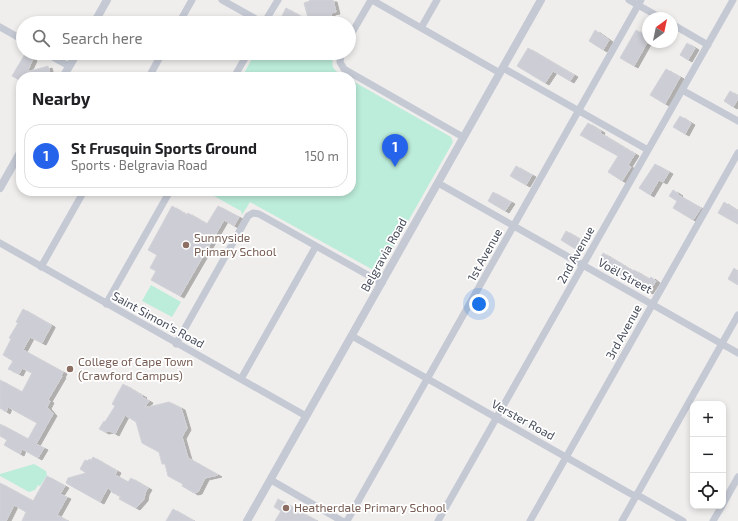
<!DOCTYPE html>
<meta charset="utf-8">
<style>
:root{--surface:#fff;--page:#f6f6f6;--text:#202124;--muted:#757577;--line:#e0e0e0;--accent:#2563eb}
body{margin:0;font-family:"Exo 2",sans-serif;background:var(--page);color:var(--text)}
.controls{position:absolute;right:12px;bottom:12px;display:grid;overflow:hidden;border-radius:8px;box-shadow:0 2px 6px #0003}
.controls button{width:36px;height:36px;display:grid;place-items:center;padding:0;border:0;border-bottom:1px solid var(--line);background:var(--surface);color:var(--text);font:20px sans-serif}
.compass{position:absolute;left:642px;top:12px;width:36px;height:36px;border-radius:50%;background:var(--surface);box-shadow:0 2px 6px #0003;rotate:33deg}
.you{position:absolute;left:479px;top:304px;width:14px;height:14px;margin:-10px;border:3px solid #fff;border-radius:50%;background:#1a73e8;box-shadow:0 0 0 6px #1a73e833}
.badge{display:grid;place-items:center;width:26px;height:26px;border-radius:50%;background:var(--accent);color:#fff;font-size:13px;font-weight:700}
.pin{position:absolute;translate:-50% -33px;filter:drop-shadow(0 1px 2px #0008)}
.pin::after{content:'';position:absolute;top:21px;width:14px;height:12px;background:inherit;clip-path:polygon(0 0,100% 0,50% 100%)}
.list{margin:0;padding:0;list-style:none}
h2{display:flex;justify-content:space-between;align-items:center;height:52px;margin:0;padding:0 16px;font-size:17px}
h2 small{font-size:13px;font-weight:400;color:var(--muted)}
.list li{display:grid;grid-template-columns:26px 1fr auto;gap:12px;align-items:center;box-sizing:border-box;height:64px;margin:0 8px 8px;padding:0 8px;border:1px solid var(--line);border-radius:16px}
.list b{display:block;font-size:15px;white-space:nowrap}
.list p{margin:0;font-size:13px;white-space:nowrap;color:var(--muted)}
.list em{font-size:13px;font-style:normal;color:var(--muted)}
.icon{flex:none;width:22px;height:22px;fill:none;stroke:currentColor;stroke-width:2;stroke-linecap:round;stroke-linejoin:round}
.map{position:relative;flex:none;width:738px;height:521px;overflow:hidden}
.search{position:absolute;background:var(--surface);box-shadow:0 2px 6px #0003;left:16px;top:16px;width:340px;height:44px;display:flex;align-items:center;gap:10px;box-sizing:border-box;padding:0 14px;border-radius:22px;color:var(--muted);font-size:15px}
.panel{position:absolute;background:var(--surface);box-shadow:0 2px 6px #0003;left:16px;top:72px;width:340px;height:124px;border-radius:16px}
.map>svg:first-child{display:block}
.green{fill:#bcecda}
.building{fill:#cdced5;stroke:#d1d2d8;filter:url(#shadow)}
.lines{fill:none;stroke-linecap:round;stroke-linejoin:round}
.minor{stroke:#c4c9d4;stroke-width:7}
.tertiary{stroke:#c4c9d4;stroke-width:8}
.education-dot{fill:#8d6e63;stroke:#fff;stroke-width:1.5}
.labels{text-anchor:middle;stroke-width:3.5;stroke-linejoin:round;paint-order:stroke}
.education-label{font-size:12px;fill:#785e54;stroke:#fff;text-anchor:start}
.street-label{font-size:12px;fill:#464c5a;stroke:#fff}
</style>
<div class="map">
<svg width="738" height="521" viewBox="0 0 738 521">
<defs>
<filter id="shadow"><feDropShadow dx="4" dy="2" stdDeviation="0" flood-color="#0004"/></filter>
</defs>
<rect width="100%" height="100%" fill="#f0eeed"/>
<!-- green -->
<path class="green" d="M255 53H334C330 68 333 70 346 77H242Z
M351 80 451 137 453 142 381 269 375 271 250 202 242 215 241 211 205 191H351Z
M151 285 181 302 172 317 142 301Z
M34 464 46 471 47 475 40 486 38 485 35 490 29 492 0 476V474Z"/>
<!-- building -->
<path class="building" d="M309 0H333L336 12 331 13 332 19 317 23H285L282 21 281 18 286 8 309 21 304 3 310 1Z
M595 30 609 40 603 50 589 41Z
M636 30 648 37V41L634 66 620 58Z
M687 43 695 48 688 60 680 55Z
M528 48 574 75 570 81 553 71 545 83 517 66Z
M25 54 33 59 27 72 48 66 51 77H21V81L12 76Z
M666 69 680 77 665 104 650 95Z
M730 91 738 96V99L733 107 724 101Z
M680 116 691 123 685 134 673 127Z
M588 123 601 131 600 133 635 154 628 165 631 167 622 181 608 172 618 156 580 135Z
M655 164 669 172 663 182 659 180 650 195 639 188Z
M516 166 532 175 526 185 510 176Z
M673 190 679 194 678 195 701 208 693 220 673 208 677 201 669 196Z
M493 192 511 202 505 211 488 201Z
M724 202 738 211V224L718 213Z
M172 206 187 215 188 213 207 224 218 206 239 217 234 226 224 220 180 296 151 280 156 271 150 268 157 255 148 250Z
M566 231 583 241 577 250 561 240Z
M603 253 633 271 634 270 649 279 651 277 656 281 649 292 607 269 609 266 599 261Z
M734 268 738 271V285L728 279Z
M23 309 51 325V326L42 343 30 337 23 350 63 372 61 376H62L48 400 50 401 47 407 53 414 36 444 44 448 38 458 22 449 20 454 4 445 7 440 0 436V424L28 439 37 423 8 407 6 412 0 408V380L22 392 32 373 22 368 19 374 8 369 13 361 3 355 11 339 9 338 18 323 16 322Z
M123 384 143 396 142 397 149 401 144 408 169 402 181 408 187 428 182 437 188 458 218 475 205 478 198 492 194 493 182 486 183 484 168 476 165 464H162L159 452 142 443 136 422 125 415 115 434 110 431 105 432 99 429 104 421 105 422 115 406 112 404Z
M93 457 117 471 115 475 128 482 131 478 148 488 145 493 144 499 136 508 119 499 121 496 113 493 108 487 100 502 66 483 68 478 86 473 80 469 85 460 88 461 89 459 91 460Z
M47 476 65 486 60 494 67 497 57 515 68 521H22L26 512 14 505 6 521H0V483L33 501Z
M278 499 317 521H275L281 511 274 507Z
M173 509 194 521H166Z"/>
<g class="lines">
<!-- minor -->
<path class="minor" d="M222 0 263 23
M372 0 500 73
M629 0 661 18
M179 23 192 0
M264 23 278 0
M672 24 708 45
M0 27 23 40
M421 28 437 0
M349 38 371 0
M45 53 69 66
M341 53 340 62 344 69 463 137
M503 68 648 150
M149 77 162 53
M234 77 248 53
M682 90 738 121
M438 183 738 353
M0 243 306 416
M41 267 84 191
M106 304 170 191
M352 336 631 494 641 497 683 521
M176 344 248 216 253 213 259 214 382 283
M241 379 316 246
M271 480 342 521
M723 504 738 477
M347 521 641 0
M438 521 733 0
M530 521 738 153
M622 521 738 315
M713 521 722 506"/>
<!-- tertiary -->
<path class="tertiary" d="M94 23 107 0
M63 77 77 53
M0 188 21 151
M247 521 541 0"/>
</g>
<!-- markers -->
<g class="education-dot">
<circle cx="186" cy="245" r="4"/>
<circle cx="70" cy="369" r="4"/>
<circle cx="286" cy="508" r="4"/>
</g>
<g class="labels">
<!-- education labels -->
<g class="education-label">
<text x="194" y="242">Sunnyside<tspan x="194" dy="14">Primary School</tspan></text>
<text x="78" y="366">College of Cape Town<tspan x="78" dy="14">(Crawford Campus)</tspan></text>
<text x="294" y="512">Heatherdale Primary School</text>
</g>
<!-- street labels -->
<g class="street-label">
<text transform="translate(384 255) rotate(-61)" y="4">Belgravia Road</text>
<text transform="translate(485 255) rotate(-61)" y="4">1st Avenue</text>
<text transform="translate(576 255) rotate(-61)" y="4">2nd Avenue</text>
<text transform="translate(625 276) rotate(29)" y="4">Voël Street</text>
<text transform="translate(158 320) rotate(29)" y="4">Saint Simon's Road</text>
<text transform="translate(624 332) rotate(-61)" y="4">3rd Avenue</text>
<text transform="translate(523 420) rotate(29)" y="4">Verster Road</text>
</g>
</g>
</svg>
<div class="controls">
<button>+</button>
<button>−</button>
<button><svg class="icon" aria-label="locate" viewBox="0 0 24 24"><circle cx="12" cy="12" r="6"/><path d="M12 2v4M12 18v4M2 12h4M18 12h4"/></svg></button>
</div>
<svg class="compass" viewBox="-18 -18 36 36"><path d="M0-13l5 13h-10z" fill="#e53935"/><path d="M0 13l5-13h-10z" fill="#757577"/></svg>
<div class="you"></div>
<div class="pin badge" style="left:395px;top:167px">1</div>
<div class="search"><svg class="icon" aria-label="search" viewBox="0 0 24 24"><circle cx="10" cy="10" r="6"/><path d="M15 15l6 6"/></svg>Search here</div>
<section class="panel">
<h2>Nearby<small></small></h2>
<ul class="list">
<li><span class="badge">1</span><div><b>St Frusquin Sports Ground</b><p>Sports · Belgravia Road</p></div><em>150 m</em></li>
</ul>
</section>
</div>
